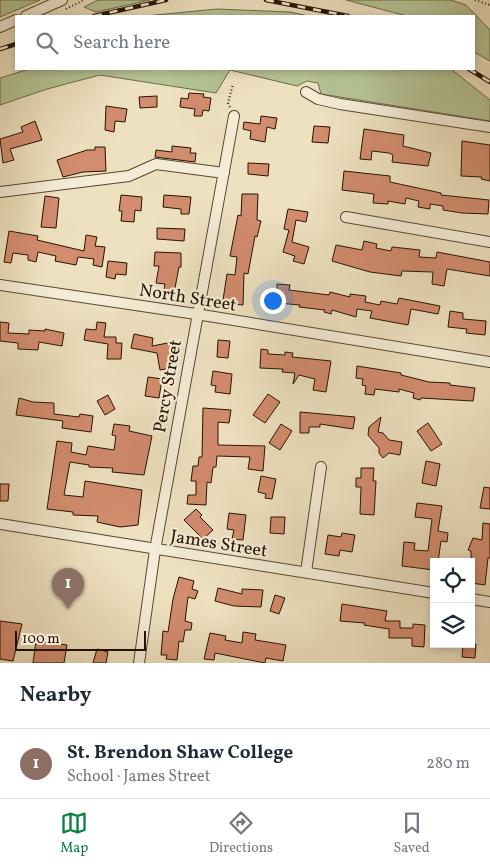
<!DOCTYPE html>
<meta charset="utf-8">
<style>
:root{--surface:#fff;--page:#f6f6f7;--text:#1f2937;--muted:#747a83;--line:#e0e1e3;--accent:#0b8043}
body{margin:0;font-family:Vollkorn,serif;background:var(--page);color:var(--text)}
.controls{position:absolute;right:15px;bottom:15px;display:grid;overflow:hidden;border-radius:0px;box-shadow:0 2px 8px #0003}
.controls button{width:45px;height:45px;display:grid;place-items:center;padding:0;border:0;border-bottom:1px solid var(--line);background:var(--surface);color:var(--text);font:25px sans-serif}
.scale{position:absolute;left:15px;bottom:12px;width:131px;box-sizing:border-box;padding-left:5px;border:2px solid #261200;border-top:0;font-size:14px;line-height:18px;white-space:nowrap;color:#261200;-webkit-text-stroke:4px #f4ecd6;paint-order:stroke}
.you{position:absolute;left:272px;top:300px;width:18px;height:18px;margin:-12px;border:4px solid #fff;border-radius:50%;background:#1a73e8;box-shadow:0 0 0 8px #1a73e833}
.badge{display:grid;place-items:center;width:32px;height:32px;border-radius:50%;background:var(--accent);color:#fff;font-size:16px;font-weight:700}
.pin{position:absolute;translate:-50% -41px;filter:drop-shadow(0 1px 2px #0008)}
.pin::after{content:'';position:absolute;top:26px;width:18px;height:15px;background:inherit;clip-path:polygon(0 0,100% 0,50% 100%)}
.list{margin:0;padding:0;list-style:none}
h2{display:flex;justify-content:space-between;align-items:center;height:65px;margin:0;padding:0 20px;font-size:21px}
h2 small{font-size:16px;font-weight:400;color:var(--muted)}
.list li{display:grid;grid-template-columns:32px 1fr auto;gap:15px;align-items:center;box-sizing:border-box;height:70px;padding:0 20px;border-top:1px solid var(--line)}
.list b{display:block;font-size:19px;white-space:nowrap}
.list p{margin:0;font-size:16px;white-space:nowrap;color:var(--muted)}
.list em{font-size:16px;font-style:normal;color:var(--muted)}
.icon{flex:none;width:28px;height:28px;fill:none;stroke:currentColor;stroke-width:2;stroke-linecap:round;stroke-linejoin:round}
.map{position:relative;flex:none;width:490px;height:663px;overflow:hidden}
.search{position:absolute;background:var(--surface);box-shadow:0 2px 8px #0003;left:15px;right:15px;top:15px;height:55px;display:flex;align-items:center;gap:12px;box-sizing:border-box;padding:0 18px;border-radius:0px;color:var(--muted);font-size:19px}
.sheet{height:135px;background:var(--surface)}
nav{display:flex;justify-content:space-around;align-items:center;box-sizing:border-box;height:70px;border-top:1px solid var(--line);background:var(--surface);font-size:14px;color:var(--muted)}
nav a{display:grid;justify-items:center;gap:2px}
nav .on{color:var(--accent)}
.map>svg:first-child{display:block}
.grass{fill:#b5c395;stroke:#6e6a4a}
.building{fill:#d28c6e;stroke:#261200}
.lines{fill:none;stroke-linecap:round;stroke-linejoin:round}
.minor-casing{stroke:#584630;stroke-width:12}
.path{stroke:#261200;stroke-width:2;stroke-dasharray:1 2.5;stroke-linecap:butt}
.minor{stroke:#f4ecd6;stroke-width:10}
.rail-casing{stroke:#261200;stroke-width:4.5}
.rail{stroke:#f4ecd6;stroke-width:2.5;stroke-dasharray:8;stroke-linecap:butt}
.labels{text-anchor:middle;stroke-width:4.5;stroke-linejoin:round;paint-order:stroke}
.street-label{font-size:18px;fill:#261200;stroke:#f4ecd6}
</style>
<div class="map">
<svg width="490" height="663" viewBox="0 0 490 663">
<rect width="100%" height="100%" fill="#eee1c0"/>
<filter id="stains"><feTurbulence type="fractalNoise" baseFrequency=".004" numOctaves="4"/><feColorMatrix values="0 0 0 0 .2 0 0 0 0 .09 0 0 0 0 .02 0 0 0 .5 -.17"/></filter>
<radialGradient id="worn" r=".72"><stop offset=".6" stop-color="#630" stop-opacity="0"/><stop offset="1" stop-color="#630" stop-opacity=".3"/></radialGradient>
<!-- grass -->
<path class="grass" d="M0 0H40L0 17Z
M98 0H150L96 12 84 7Z
M346 0H451L466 5 490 30V61L474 52V16H407Z
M217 9 290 12 309 16H145Z
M29 69H451L490 100V121L321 94 318 83 307 81 297 86 230 70 216 93 100 75 47 89 0 105V78Z"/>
<!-- building -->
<path class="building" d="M189 93 204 94 203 97 211 98 209 111 203 110 202 116H194L195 109 180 107 181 98 188 99Z
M157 96V107L140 108 139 97Z
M106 106 127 109 125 122 115 121 114 132 105 130Z
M261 116 277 118 275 129 267 127 265 142 250 139 251 131 243 129 244 122 260 124Z
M35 121 42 140 10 149 14 160 3 163 0 139 23 132 21 127Z
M314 126 330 127 328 143 312 142Z
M364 129 404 135 403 146 431 153 428 166 392 162 393 155 389 153 372 151 371 160 360 159Z
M462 141 490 145V181L481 179 482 177 461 176Z
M172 146 191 148 190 153H196L195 162 155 157 156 150 172 152Z
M95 147H105L106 171 83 172 63 177 57 160 87 150H95Z
M248 163 269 164 268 176 248 174Z
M344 171 390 176V182L441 193V195L489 200 488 214 462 213 443 210V206L430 204V209L418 207 419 201 406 198 405 204 388 201V204L373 203 374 194 342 190Z
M242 194H258L257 220 261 221 257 237 255 236 248 274 244 273 243 305 233 304V301L223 300 227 274 235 275 237 257 230 256 238 215 241 216Z
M121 195 142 197 141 211 135 210 134 222 121 221 122 211H119Z
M164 195 191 197 189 214H181V209L163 207Z
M45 196 59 198 56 228 41 227Z
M288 209 308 212 306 222 296 220 292 242 309 247 304 264 293 261 295 256 283 252 289 230 284 229Z
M157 228 185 229 184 241 157 239Z
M9 231 38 236 37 240 84 251 86 235 97 237 95 246 105 247 102 267 93 265 94 259 78 257 76 265 55 261 56 256 38 252 36 262 28 260V255L13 253 11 263 4 262Z
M364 241 377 244 376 248 391 251 392 247 420 250 419 257 436 258 437 252 490 262V276L447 269 444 286 432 284 433 272 402 271 401 276 370 272 332 261 336 245 362 250Z
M155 252 181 253V267H179L174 293 164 291 165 284 156 283 159 266H154Z
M108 261 127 263 126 275 116 274 115 279 106 277Z
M277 284 290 285 289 290 329 295 330 292 350 297V294L366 296 365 302 380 305 381 301 397 304 399 298 440 306 438 314 411 309 408 325 370 318 372 311 357 309 356 317 332 310 331 314 324 312 325 310 299 307 300 305 277 303Z
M450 311 463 313V319L486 321 485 335 466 333 467 329 448 327Z
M0 322 9 323 8 333 29 334V330L45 331V329L64 333 62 346 39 342 38 350 18 349V343L0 341Z
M97 322 106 323 104 337H116V343H122L121 359H107L108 344 84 340 86 329 96 330Z
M134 334 153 338 152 346 173 342 176 355 170 356 172 368 160 370 157 353 131 348Z
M218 340 230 341 228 358 217 357Z
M261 349 268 350V354L285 355V352L293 353 292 357 331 361 326 392 313 390 315 379 299 375 293 384 295 373 282 372 283 369 260 368Z
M357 366 401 373V375L429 382 450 383V385L475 388 473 401 421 398 420 400 413 398 414 393 399 389V392L375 389 374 395 365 394 366 386 362 385 363 379 356 378Z
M213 371 232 374 230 394 215 392 216 386 211 385Z
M148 377 162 379 159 398 145 396Z
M268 394 280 402 265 423 253 415Z
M108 395 115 409 105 415 97 401Z
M19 398 33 402 54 403V414L79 417 80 414 93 416 91 432 62 428 63 421 16 415Z
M203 408 231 410 229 423 218 422V445L265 446 263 471 248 469 250 457 217 456 216 467H213L211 483 207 482 206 505 187 504 188 495H196V481H191L193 466H198L199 457H202Z
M300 412 355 417 353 429 320 424V427H309V433H300Z
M381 417 378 432 383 433 389 440 402 442 400 455 389 453 383 458 379 453V448L368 435 369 427Z
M428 423 442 444 431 451 417 431Z
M114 424 130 426 129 431 152 436 144 475 112 472 113 468 89 467V465L70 462 64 495 83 497 85 481 142 490 138 525 120 527 97 522 98 516 73 515V512L47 509 57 441 72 443 71 452 86 455 88 446 114 450 116 436 112 435Z
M281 424 292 431 280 450 269 443Z
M426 461 440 464 436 486 422 483Z
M361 468H374L373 481H376L374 515 360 514 361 487H356V478H361Z
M261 476 276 479 272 499 265 498 266 494 258 492Z
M0 484H9L8 501H0Z
M484 487 490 488V509L480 508Z
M417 503 442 506 438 531 448 533 447 542 441 541 438 562H434V570L402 566 404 542 415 543 414 550 428 551 432 519 415 517Z
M196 509 202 515 200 517 213 530 203 539 184 520Z
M229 513 246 515 243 540 232 539 234 530 227 529Z
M271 517H285L284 534 270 533Z
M483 523 490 524V558H488L485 585 471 583V551L468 550 473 538 482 540Z
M342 533 355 535 352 552 340 550 339 556 325 554 328 535 341 537Z
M179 577 194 581 192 589 198 591 195 599 188 597 185 621 192 623 191 630H185L183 642 179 641 177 660 166 659 167 655H161L163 631 168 632 173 599Z
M218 588 242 594V589L263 590 261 607 234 606 215 601Z
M275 595 285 598 279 614 270 611Z
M342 604 387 611 385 621H400V628H413V624L425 625 424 647 412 646V638H389V629L364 625 365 623 340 621Z
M0 621 22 624 13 661 0 659Z
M243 632 256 634 255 640 286 645 283 661 266 658 265 663 215 653 214 660 204 659 210 633 226 636 225 640 242 643Z
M36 641 67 645 64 663H33Z
M463 644H476L475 658 462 657Z
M97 649 108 652 106 663H93Z"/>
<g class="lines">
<defs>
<path id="minor" d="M26 16 62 0
M0 27 16 20
M306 92 318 99 340 104 490 127
M0 192 129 176 156 164 224 173
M346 217 490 242
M0 285 196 314 490 362
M0 524 434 593
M306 572 321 467
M471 599 490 602
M139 663 155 550 234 116"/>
</defs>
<!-- minor casing -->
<use href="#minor" class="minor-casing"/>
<!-- path -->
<path class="path" d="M475 0 490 5
M66 9 84 0
M230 107 228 103 233 84"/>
<!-- minor -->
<use href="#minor" class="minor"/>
<defs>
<path id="rail" d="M266 0 348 16
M94 16 166 0
M0 49 16 44
M469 69 490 82"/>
</defs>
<!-- rail casing -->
<use href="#rail" class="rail-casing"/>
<!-- rail -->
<use href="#rail" class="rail"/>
</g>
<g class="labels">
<!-- street labels -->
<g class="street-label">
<text transform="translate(188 297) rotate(9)" y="6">North Street</text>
<text transform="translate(167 386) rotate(-80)" y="6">Percy Street</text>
<text transform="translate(219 543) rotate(9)" y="6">James Street</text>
</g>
</g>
<rect width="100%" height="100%" filter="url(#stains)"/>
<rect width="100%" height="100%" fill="url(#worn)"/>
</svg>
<div class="controls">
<button><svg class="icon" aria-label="locate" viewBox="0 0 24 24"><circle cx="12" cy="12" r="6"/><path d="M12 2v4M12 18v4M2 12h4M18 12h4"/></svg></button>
<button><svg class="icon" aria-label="layers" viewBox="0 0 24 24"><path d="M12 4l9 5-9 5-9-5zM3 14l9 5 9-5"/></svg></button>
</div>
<div class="scale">100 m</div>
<div class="you"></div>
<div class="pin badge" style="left:68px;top:609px;background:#8d6e63">1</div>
<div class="search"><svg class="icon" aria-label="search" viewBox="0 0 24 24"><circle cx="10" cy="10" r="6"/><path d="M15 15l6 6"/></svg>Search here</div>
</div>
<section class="sheet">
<h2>Nearby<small></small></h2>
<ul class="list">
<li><span class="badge" style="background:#8d6e63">1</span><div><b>St. Brendon Shaw College</b><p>School · James Street</p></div><em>280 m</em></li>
</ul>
</section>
<nav>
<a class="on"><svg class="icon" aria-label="map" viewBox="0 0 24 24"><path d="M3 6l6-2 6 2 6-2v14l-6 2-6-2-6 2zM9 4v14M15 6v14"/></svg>Map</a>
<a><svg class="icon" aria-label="directions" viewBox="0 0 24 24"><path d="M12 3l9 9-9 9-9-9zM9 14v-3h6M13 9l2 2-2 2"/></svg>Directions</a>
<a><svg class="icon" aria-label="saved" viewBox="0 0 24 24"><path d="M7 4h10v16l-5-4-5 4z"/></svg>Saved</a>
</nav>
